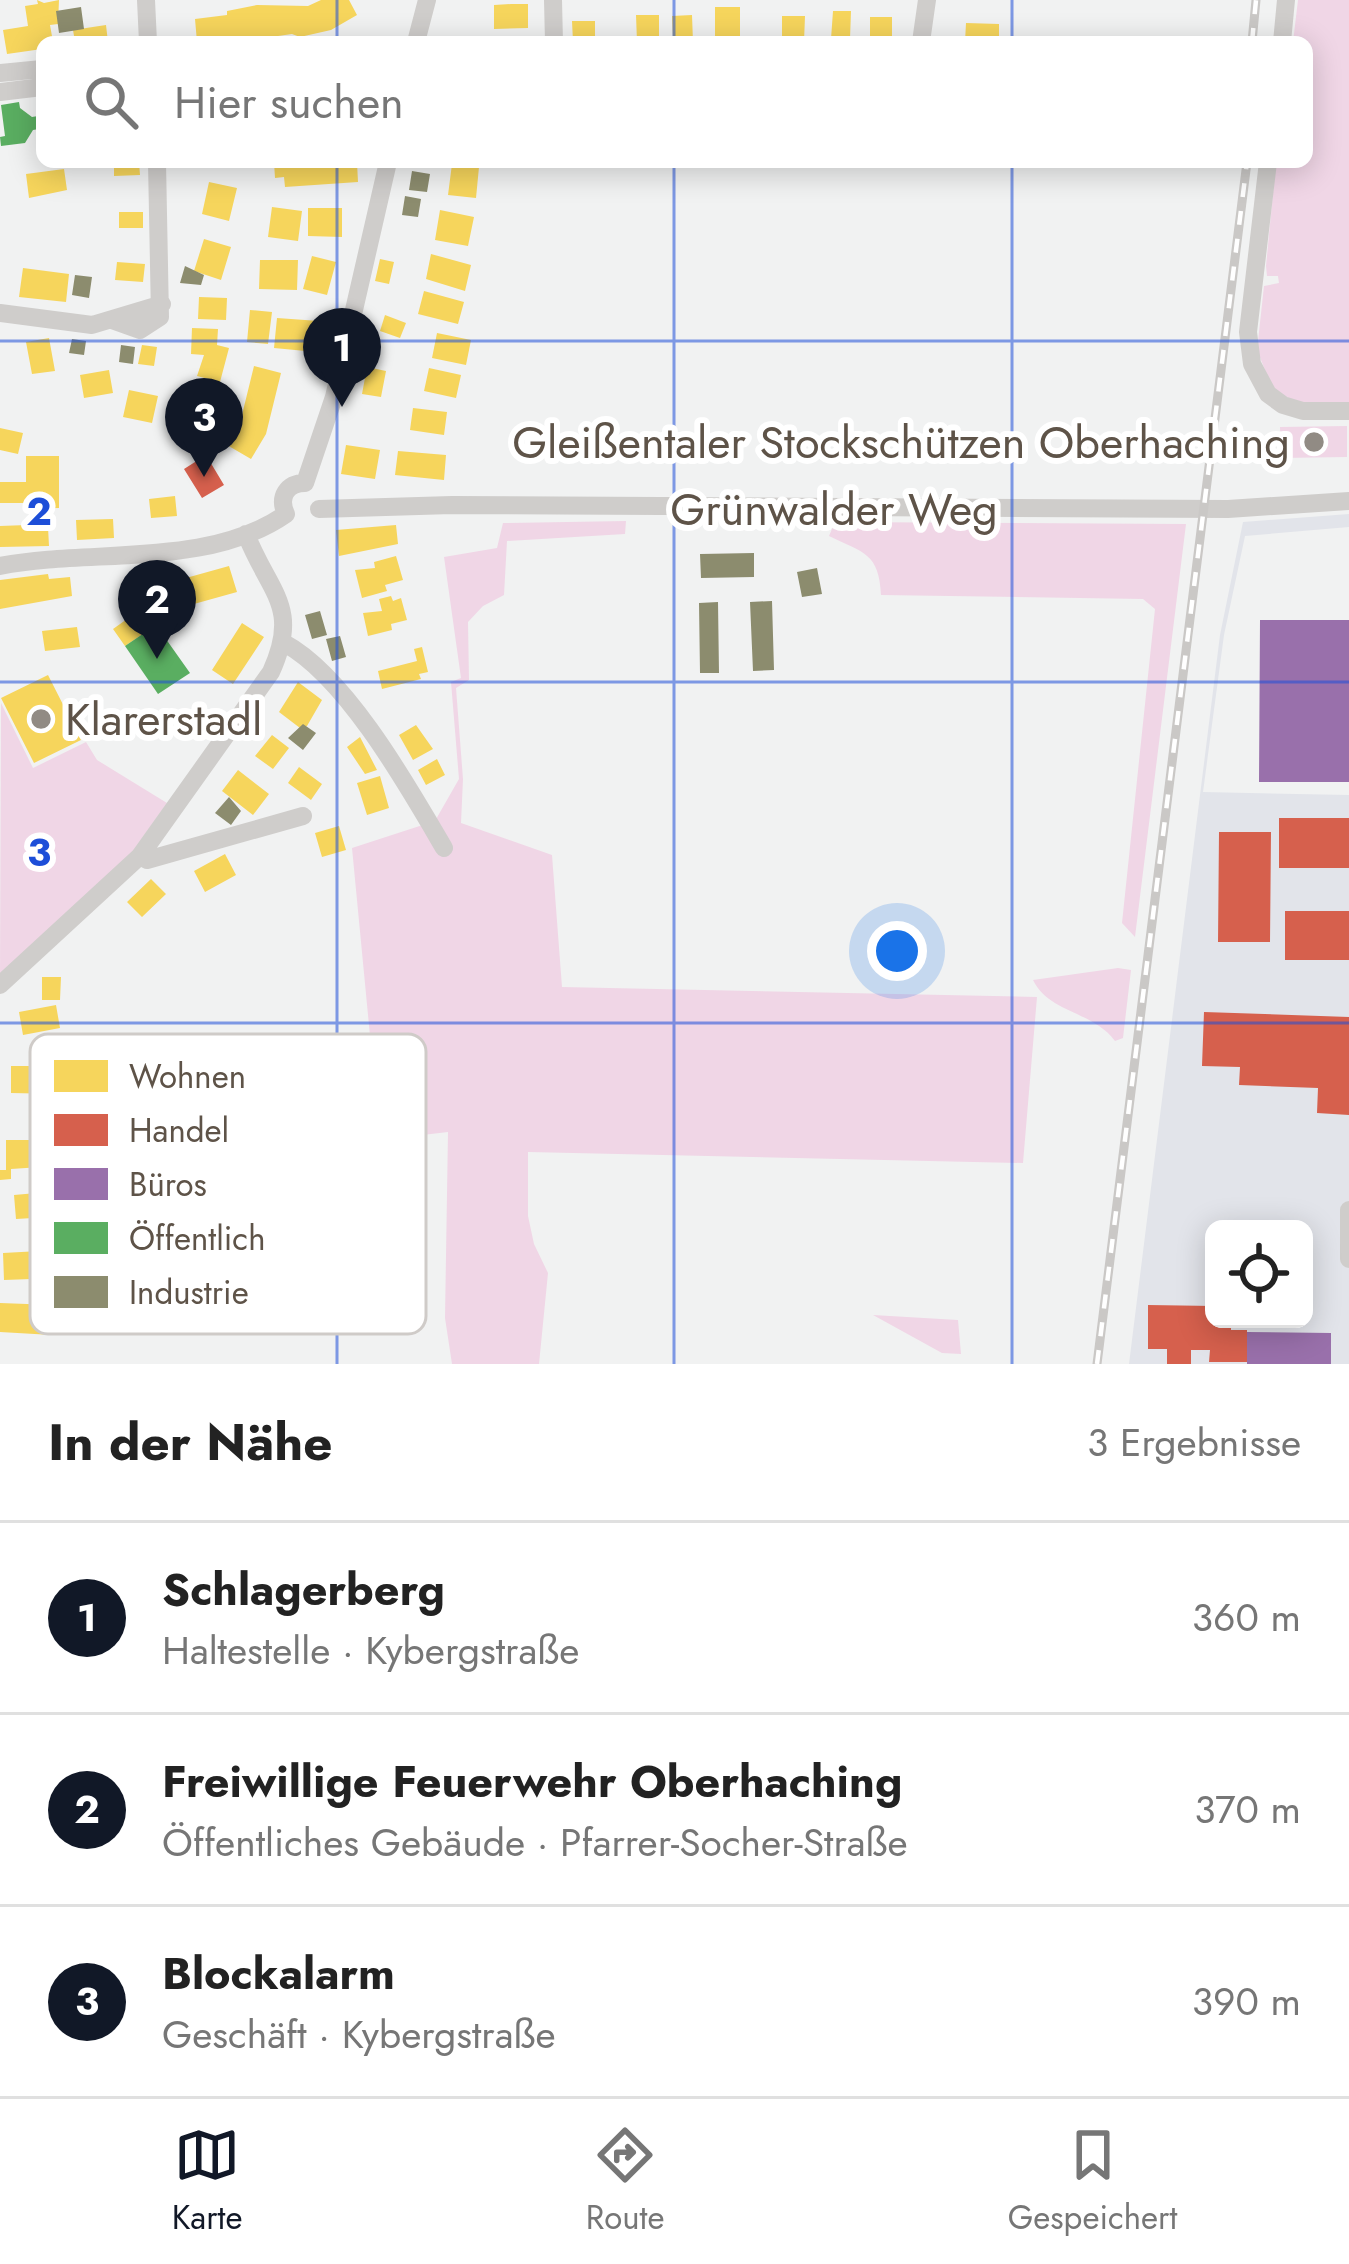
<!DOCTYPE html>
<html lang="de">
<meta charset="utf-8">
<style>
:root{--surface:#fff;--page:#f2f2f2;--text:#222;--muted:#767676;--line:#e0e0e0;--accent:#111827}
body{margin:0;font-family:Jost,sans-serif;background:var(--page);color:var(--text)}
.controls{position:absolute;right:36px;bottom:36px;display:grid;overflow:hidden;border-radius:18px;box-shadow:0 6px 30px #0003}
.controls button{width:108px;height:108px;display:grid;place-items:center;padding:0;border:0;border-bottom:3px solid var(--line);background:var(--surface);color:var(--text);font:60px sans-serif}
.you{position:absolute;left:897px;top:951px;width:42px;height:42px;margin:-30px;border:9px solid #fff;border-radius:50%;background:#1a73e8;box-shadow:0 0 0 18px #1a73e833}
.badge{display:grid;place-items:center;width:78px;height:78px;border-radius:50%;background:var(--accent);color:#fff;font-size:39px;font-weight:700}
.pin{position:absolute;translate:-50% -99px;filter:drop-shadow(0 3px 6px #0008)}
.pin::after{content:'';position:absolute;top:63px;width:42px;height:36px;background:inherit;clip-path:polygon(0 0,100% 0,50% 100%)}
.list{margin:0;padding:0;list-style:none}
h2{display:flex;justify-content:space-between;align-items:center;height:156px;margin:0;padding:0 48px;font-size:51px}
h2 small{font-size:39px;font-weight:400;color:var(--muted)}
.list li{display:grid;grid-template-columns:78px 1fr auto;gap:36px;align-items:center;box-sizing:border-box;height:192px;padding:0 48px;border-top:3px solid var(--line)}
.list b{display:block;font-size:45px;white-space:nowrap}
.list p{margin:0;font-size:39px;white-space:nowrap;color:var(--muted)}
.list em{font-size:39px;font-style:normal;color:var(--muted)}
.icon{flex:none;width:66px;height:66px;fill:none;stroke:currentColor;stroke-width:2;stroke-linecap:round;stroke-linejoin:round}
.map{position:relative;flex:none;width:1349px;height:1364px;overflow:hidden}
.search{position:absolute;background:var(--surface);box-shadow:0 6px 30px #0003;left:36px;right:36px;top:36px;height:132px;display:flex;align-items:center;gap:30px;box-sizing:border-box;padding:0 42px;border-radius:18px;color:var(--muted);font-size:45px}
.sheet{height:732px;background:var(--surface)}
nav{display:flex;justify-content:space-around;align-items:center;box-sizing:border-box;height:168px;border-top:3px solid var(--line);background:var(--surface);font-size:33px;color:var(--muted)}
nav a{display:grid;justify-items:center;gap:6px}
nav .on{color:var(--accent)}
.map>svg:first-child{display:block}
.commercial{fill:#e2e4ea;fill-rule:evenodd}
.green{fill:#f0d6e6}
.homes{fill:#f6d55c}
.shops{fill:#d6604d}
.offices{fill:#9970ab}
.public{fill:#5aae61}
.industry{fill:#8c8c6e}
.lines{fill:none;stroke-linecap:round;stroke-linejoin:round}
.minor{stroke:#cfcdcb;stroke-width:18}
.rail-casing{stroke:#cac8c6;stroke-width:9}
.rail{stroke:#fff;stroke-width:4.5;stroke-dasharray:14;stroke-linecap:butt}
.grid{fill:none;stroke:#1d4ed8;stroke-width:3;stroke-opacity:0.55}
.poi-dot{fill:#918b84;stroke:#fff;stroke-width:4.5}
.labels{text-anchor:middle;stroke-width:12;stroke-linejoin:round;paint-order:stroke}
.poi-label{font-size:45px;fill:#5e5348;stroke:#fff;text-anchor:end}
.street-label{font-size:45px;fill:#5e5348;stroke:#fff}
.key{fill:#fff;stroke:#cfcbc8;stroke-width:3}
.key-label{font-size:33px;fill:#5e5348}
.grid-label{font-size:39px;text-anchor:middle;font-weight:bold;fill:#1d4ed8;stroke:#fff;stroke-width:12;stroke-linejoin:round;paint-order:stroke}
</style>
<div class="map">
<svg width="1349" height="1364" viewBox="0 0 1349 1364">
<rect width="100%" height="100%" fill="#f1f2f2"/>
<!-- commercial -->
<path class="commercial" d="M1349 514V527L1245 536 1224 635 1203 792 1349 795V1364H1129L1220 635 1243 522ZM1214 1229H1304V1319H1214Z"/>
<!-- green -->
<path class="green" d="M1298 0H1349V405L1304 406 1273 390 1257 350 1264 286 1279 283 1278 276H1267L1266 266 1276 162H1307V42H1293Z
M1347 426V457L1281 458 1280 427Z
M626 521 625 534 507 541 504 595 483 606 468 622 469 680 456 688 463 779 461 823 552 855 562 987 1037 997 1023 1163 528 1152V1216L534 1244 548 1273 539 1364H452L445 1318 448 1132 380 1140 352 848 435 821 459 779 451 682 461 678 444 557 497 548 503 523Z
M835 522 1186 524 1135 937 1122 923 1155 609 1143 599 881 595C879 553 864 553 829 536Z
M1 703 33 768 86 742 97 760 167 803 131 854 0 977Z
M1118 968 1131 970 1123 1038 1115 1041C1093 1011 1049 1013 1033 980Z
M873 1315 958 1320 961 1354 942 1353Z"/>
<!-- homes -->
<path class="homes" d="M37 0 44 3 59 0 58 24 50 25 53 42H42V49L7 54 3 30 28 26 25 6 38 4Z
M321 0H349L357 15 331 30 300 37 292 34 237 42H197L195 19 227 15V11L257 5 308 6Z
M511 4H528V28L494 29V5Z
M715 7H740V37L715 38Z
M833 11H851L850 39H831Z
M636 15H659V42H637Z
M692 15 693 42H673L672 16Z
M782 16H805L804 42H782Z
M870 17H892V42H870Z
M572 21H595V42H573Z
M966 23 999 24V39L965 42Z
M106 25 108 42H75L73 30Z
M106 162H139L140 175 114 176V167H106Z
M274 162H357L358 182 285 187 284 177 275 178Z
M452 164 479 167 476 198 448 195Z
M64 169 67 190 29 198 26 174Z
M209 182 237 188 229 221 202 214Z
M272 207 302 211 298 241 268 237Z
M308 208H342V237L308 236Z
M440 210 474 217 468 246 435 240Z
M119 212H143V228H119Z
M204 239 231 247 221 280 194 271Z
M431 254 471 265 465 291 426 279Z
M312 256 336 262 327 295 303 289Z
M380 259 394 262 389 284 375 281Z
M260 260H298L297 290 259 289Z
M117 262 145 264 143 282 115 280Z
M23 268 69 274 66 302 19 297Z
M424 291 464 302 458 324 418 314Z
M199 297 227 298 226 320 198 319Z
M250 310 272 312 268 344 247 342Z
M385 315 406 323 400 338 380 331Z
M277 318 319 321 316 352 274 348Z
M192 328 218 329 217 345 229 348 220 382 197 376 204 355 191 354Z
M437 333 471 340 466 365 432 358Z
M49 338 55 371 32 374 26 342Z
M142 345 157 347 154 366 138 364Z
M254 366 281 373 266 434 251 459 227 445 240 423Z
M367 367 386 371 381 397 362 394Z
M429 368 461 375 456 398 424 391Z
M109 370 113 393 84 398 80 375Z
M187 389 216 400 207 422 179 411Z
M129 390 158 396 152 423 123 417Z
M413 408 447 412 444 435 410 430Z
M0 428 23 433 18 454 0 450Z
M346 445 380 450 375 479 341 474Z
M398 451 446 455 444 480 395 475Z
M26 456H59V508L26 509V503H0V482H26Z
M175 496 177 516 151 518 149 499Z
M113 519 114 538 77 540 76 520Z
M27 525 48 527 49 546 0 547V526Z
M396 525 398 544 339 556 336 530Z
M396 556 403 580 385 585 387 591 362 598 355 570 375 568 374 562Z
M229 566 237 592 176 609 168 583Z
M48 574 49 579 70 577 72 596 0 609V580Z
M391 596 393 601 401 598 407 620 391 624 392 630 368 636 363 613 382 611 379 599Z
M144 607 156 625 125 646 113 629Z
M242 623 264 637 233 684 212 670Z
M77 627 80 647 45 651 42 631Z
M422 647 428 672 419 674 421 679 382 689 378 671 417 661 414 649Z
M48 675 81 740 34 763 1 698Z
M298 682 322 700 307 726 300 728 279 712Z
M416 725 433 749 413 760 399 735Z
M272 735 289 748 273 769 255 756Z
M360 737 377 770 365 774 347 747Z
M437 759 445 775 426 785 418 770Z
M299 767 322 784 311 800 288 783Z
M238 770 269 794 253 815 222 791Z
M380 776 389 808 367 815 357 783Z
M339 826 346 850 322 857 315 833Z
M225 854 236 875 205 892 194 871Z
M151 879 166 894 142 917 127 902Z
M42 977H61L60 1000H42Z
M56 1005 60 1028 23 1035 19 1012Z
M11 1066H59V1094L11 1093Z
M6 1140H56V1166L11 1169V1179L0 1180V1170H6Z
M48 1192 50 1217 16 1219 14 1195Z
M58 1250 59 1278 4 1280 3 1253Z
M0 1303 54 1305 52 1335 0 1332Z"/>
<!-- shops -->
<path class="shops" d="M206 455 224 485 202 498 184 469Z
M1279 818H1349V868H1279Z
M1219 832H1271L1270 942H1218Z
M1285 911H1349V960H1285Z
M1204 1012 1349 1017V1115L1317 1113 1318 1088 1239 1085 1240 1067 1202 1066Z
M1148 1305 1214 1306V1319H1231V1330H1247V1362H1209L1210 1350H1191V1364H1167V1349H1148Z"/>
<!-- offices -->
<path class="offices" d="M1260 620H1349V782H1259Z
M1247 1332 1331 1333V1364H1247Z"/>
<!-- public -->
<path class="public" d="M19 102 20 108 32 117 38 116 39 129 33 130 25 143 1 146 0 137 5 136 1 105Z
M156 625 190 673 158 694 125 646Z"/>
<!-- industry -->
<path class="industry" d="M81 7 84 29 59 33 56 11Z
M412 171 430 174 427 192 409 190Z
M405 196 421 199 418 217 402 215Z
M185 266 204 275 201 285 180 283Z
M75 275 92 277 89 298 72 295Z
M72 339 86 341 84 355 69 353Z
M121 345 135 347 133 364 119 362Z
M754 553V577L701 578 700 554Z
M817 568 822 594 802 597 797 572Z
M772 601 774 670 753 671 750 602Z
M718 602 719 673H700L699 603Z
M320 611 327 635 312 639 305 615Z
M340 636 346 657 332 661 326 639Z
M303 724 316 733 303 750 288 738Z
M229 797 241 811 231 825 215 813Z"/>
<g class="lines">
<!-- minor -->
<path class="minor" d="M146 0 148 42
M553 0 554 42
M416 42 427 0
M921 42 927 0
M1282 42 1286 0
M0 73 42 69
M0 92 42 87
M1268 162 1248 332 1252 364 1268 394 1283 405 1303 411H1349
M0 313 92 325 162 304
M112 320 140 330 160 317 157 162
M305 483 334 397 388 162
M319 509 452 505 1228 509 1349 501
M286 514C278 497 287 483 305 483
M0 566C90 548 207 569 286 514
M284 643C346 676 409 788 444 848
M140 856 147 860 303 816
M0 985 140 856 271 672C301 606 269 593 246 534
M1349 1210V1259"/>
<defs>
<path id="rail" d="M1252 42 1256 0
M1097 1364 1247 162"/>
</defs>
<!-- rail casing -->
<use href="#rail" class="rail-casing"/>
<!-- rail -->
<use href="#rail" class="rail"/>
</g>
<!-- grid -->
<path class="grid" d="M337 0V42M674 0V42M1012 0V42M337 162V1364M674 162V1364M1012 162V1364M0 341H1349M0 682H1349M0 1023H1349"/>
<!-- markers -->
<g class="poi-dot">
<circle cx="1314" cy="442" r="12"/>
<circle cx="41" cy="719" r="12"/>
</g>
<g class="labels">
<!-- poi labels -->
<g class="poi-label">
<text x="1290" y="458">Gleißentaler Stockschützen Oberhaching</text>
<text x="65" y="735" text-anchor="start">Klarerstadl</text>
</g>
<!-- street labels -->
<g class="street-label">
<text x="834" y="525">Grünwalder Weg</text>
</g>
</g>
<!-- legend -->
<rect x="30" y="1034" width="396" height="300" rx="18" class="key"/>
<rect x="54" y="1060" width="54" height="32" fill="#f6d55c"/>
<rect x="54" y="1114" width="54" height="32" fill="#d6604d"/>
<rect x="54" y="1168" width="54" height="32" fill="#9970ab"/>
<rect x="54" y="1222" width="54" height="32" fill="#5aae61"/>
<rect x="54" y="1276" width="54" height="32" fill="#8c8c6e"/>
<g class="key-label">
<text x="129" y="1088">Wohnen</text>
<text x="129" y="1142">Handel</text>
<text x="129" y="1196">Büros</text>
<text x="129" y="1250">Öffentlich</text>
<text x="129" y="1304">Industrie</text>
</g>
<g class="grid-label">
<text x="39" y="525">2</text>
<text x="39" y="866">3</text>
</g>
</svg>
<div class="controls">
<button><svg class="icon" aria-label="locate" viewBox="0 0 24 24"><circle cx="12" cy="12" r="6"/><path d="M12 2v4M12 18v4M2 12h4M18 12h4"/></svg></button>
</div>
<div class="you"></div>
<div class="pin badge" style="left:342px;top:407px">1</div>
<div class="pin badge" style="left:157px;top:659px">2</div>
<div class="pin badge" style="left:204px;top:477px">3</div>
<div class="search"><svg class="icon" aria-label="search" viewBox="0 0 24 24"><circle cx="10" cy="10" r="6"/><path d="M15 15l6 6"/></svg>Hier suchen</div>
</div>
<section class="sheet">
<h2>In der Nähe<small>3 Ergebnisse</small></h2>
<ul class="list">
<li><span class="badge">1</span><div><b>Schlagerberg</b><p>Haltestelle · Kybergstraße</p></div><em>360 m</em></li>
<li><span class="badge">2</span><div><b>Freiwillige Feuerwehr Oberhaching</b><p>Öffentliches Gebäude · Pfarrer-Socher-Straße</p></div><em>370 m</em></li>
<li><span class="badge">3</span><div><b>Blockalarm</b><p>Geschäft · Kybergstraße</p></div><em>390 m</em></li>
</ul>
</section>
<nav>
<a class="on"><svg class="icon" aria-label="map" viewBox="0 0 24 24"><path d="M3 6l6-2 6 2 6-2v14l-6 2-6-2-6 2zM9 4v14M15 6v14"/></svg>Karte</a>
<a><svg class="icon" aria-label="directions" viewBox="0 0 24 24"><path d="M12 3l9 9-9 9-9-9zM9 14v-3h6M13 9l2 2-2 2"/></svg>Route</a>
<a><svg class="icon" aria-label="saved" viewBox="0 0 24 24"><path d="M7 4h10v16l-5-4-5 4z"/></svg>Gespeichert</a>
</nav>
